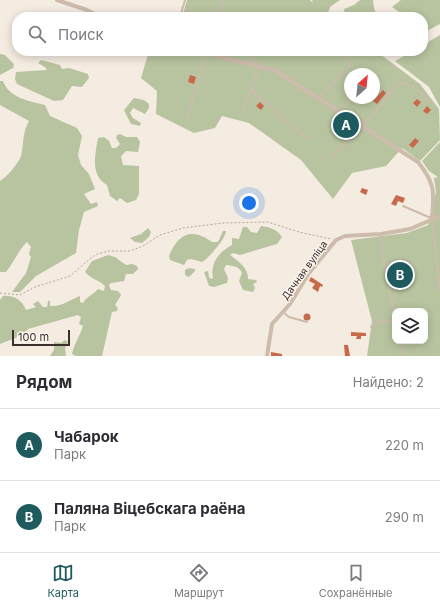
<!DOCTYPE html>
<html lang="ru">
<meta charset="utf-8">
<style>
:root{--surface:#fff;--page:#f2f2f3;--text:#2b2b33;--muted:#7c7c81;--line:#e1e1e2;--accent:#1f5a5e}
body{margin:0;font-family:Inter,sans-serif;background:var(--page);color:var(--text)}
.controls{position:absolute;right:12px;bottom:12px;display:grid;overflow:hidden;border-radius:8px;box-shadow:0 2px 10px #0003}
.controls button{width:36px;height:36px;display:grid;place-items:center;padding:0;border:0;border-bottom:1px solid var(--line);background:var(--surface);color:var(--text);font:20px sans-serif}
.compass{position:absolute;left:344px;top:68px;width:36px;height:36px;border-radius:50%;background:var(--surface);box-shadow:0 2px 10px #0003;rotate:27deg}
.scale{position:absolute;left:12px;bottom:10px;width:58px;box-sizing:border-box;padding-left:4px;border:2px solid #3b302b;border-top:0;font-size:11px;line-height:14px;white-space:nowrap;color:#3b302b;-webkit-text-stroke:3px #fbf5ee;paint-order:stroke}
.you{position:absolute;left:249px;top:203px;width:14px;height:14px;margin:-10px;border:3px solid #fff;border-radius:50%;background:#1a73e8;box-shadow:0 0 0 6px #1a73e833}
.badge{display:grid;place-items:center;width:26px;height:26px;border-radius:50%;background:var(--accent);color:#fff;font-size:13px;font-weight:700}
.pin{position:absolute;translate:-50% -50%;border:2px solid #fff;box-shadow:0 1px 4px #0006}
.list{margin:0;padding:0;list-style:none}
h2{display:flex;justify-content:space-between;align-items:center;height:52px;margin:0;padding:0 16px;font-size:17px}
h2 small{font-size:13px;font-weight:400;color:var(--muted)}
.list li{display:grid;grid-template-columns:26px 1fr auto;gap:12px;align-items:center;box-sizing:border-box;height:72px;padding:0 16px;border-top:1px solid var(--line)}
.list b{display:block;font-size:15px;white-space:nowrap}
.list p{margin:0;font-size:13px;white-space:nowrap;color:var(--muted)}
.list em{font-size:13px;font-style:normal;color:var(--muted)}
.icon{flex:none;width:22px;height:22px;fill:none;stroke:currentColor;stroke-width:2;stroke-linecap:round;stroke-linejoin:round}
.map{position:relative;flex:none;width:440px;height:356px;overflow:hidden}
.search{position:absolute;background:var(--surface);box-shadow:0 2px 10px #0003;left:12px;right:12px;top:12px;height:44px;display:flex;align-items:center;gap:10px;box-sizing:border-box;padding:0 14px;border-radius:16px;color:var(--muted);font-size:15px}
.sheet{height:196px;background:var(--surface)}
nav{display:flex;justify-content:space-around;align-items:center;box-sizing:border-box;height:56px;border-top:1px solid var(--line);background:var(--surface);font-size:11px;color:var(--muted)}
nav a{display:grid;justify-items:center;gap:2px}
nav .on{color:var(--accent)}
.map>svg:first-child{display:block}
.green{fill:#b8c4a0;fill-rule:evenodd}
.building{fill:#c8694b}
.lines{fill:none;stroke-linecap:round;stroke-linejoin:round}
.path{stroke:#b9a596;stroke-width:1;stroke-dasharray:2 2;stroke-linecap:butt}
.service{stroke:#cdbbac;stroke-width:2}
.minor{stroke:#cdbbac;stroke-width:4}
.labels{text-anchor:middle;stroke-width:3;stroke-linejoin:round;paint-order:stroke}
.street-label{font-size:10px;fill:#3b302b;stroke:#fbf5ee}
</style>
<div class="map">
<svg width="440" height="356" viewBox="0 0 440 356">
<rect width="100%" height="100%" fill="#f4ebe1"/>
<!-- green -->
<path class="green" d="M187 0H310L313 3 312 0H340L330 7 328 14 331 17H182Z
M360 0H373L374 8 377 17H345L344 9 354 5Z
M401 0H440V24L423 33V17H406L392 7Z
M440 35V107L429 87 395 61 413 51H423V45Z
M149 51H376L420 84 439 109 440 140 420 161 402 148 386 166 352 173 333 199 301 160 249 123 222 116 215 128 194 133 156 114 157 91 141 78ZM350 74H374V98H350Z
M0 54 5 55 14 64 13 68 0 75Z
M41 60 60 65 62 69 69 68 88 74 89 78 82 87 72 86 63 100 54 101 17 84 15 79 16 72 47 70 45 67 38 63Z
M0 81H3C9 98 29 101 45 105L50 116 77 128 82 136 78 155 81 165 89 174 95 189 84 194 91 204 97 202 98 206 84 212 79 230 76 253 36 276 20 292H12L26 273 31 257 29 254 31 247 27 242C18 251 14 262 6 272H0V181C7 177 18 164 21 156 24 144 22 133 29 121L0 105Z
M134 98 144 100 149 104V108L145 114 133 108 130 113 133 118 141 123 140 126 131 124 124 110Z
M120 134 126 137H137L140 142 138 152 126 151 121 156 123 165 139 166V194L136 200 127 203 120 198 117 201 110 196 107 185C90 175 95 155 98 138L104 137 109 141 112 148H116L120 144 116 138 117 135Z
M440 142V356H367L372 321 351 240 407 233 428 225 436 192 434 178 438 177 429 171 422 161ZM395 311H425V341H395Z
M261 226C269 227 277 229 282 237L277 244 240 255 233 253 230 255C239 262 248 267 248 279L256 280 257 282 253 284 255 288 253 292 243 290 239 281 242 273C239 266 234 266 226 265L224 269 228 278 227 283 214 287 209 286 204 272 208 271 209 277 211 279 213 278C210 263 219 252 232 245V238L239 239 243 227H247L251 232 257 233Z
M148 228 151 232 149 237 142 243 135 242 130 238 141 234Z
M223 231H226C226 238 209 258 202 262L191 259 187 260 184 265 170 260 169 256C178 234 191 227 212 242H218Z
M108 255 115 257 126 265 132 264 137 266 138 269 133 274H126L124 281 111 283 109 285 111 290 118 291 121 295 115 305 118 308 117 311 112 312 102 356H76L72 354C74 344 80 336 83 326L79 324 81 317 78 315 28 329 23 335 0 344V300L3 296C14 295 22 300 26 310L36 307 33 304 38 301 43 307H47L48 301H50V306C62 307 69 300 80 296V302L83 303C87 296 93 295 98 289L104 291 105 286C99 280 91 279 85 272L92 261Z
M189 268 195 269V271L189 277 185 275V270Z
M65 340 68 342 65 348 66 356H50L54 350V342L61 343Z"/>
<!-- building -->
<path class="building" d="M190 75 196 77 194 84 188 82Z
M383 90 386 93 377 104 373 101Z
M417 99 421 102 417 107 413 103Z
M260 102 264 106 261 110 256 106Z
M427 106 431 110 427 114 423 111Z
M415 138 419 141 413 148 409 145Z
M362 188 368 190 366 195 360 192Z
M396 195 405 198 403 203 398 201 396 206 391 204Z
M311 277 323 285 322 287 320 286 318 292 312 288 315 284 309 281Z
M303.5 317a3.5 3.5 0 1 1 7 0a3.5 3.5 0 1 1-7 0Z
M351 332 366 333V336H361V339H356L357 336H351Z
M344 345H348L350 356H345Z
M271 352 282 354V356H271Z"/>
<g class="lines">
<!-- path -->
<path class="path" d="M0 293 20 295 35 287 70 276 91 258 97 254 109 251H130L143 246 160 235 183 228 223 223 268 222 299 232 331 239"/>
<!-- service -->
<path class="service" d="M180 17 185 0
M218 17 223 0
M263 17 267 12 275 17
M252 51 251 58 260 65 251 90 307 139
M320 97 350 65 349 60 334 51
M341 112 351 98
M242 114 251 90
M186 119 208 51
M333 156 362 126 399 83C410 80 423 96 430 103
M403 206 431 218
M432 220 440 292
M381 234 383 257 395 317
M283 312 289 317 307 322
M371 327 374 323 393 319 394 316
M400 341 404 355"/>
<!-- minor -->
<path class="minor" d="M57 0 87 10 100 17
M196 51 274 70 418 162C436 184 434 193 432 220
M267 356 272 324 290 304 309 273 336 240 345 236 381 234 410 229 440 216"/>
</g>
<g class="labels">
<!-- street labels -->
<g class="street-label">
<text transform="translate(304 270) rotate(-54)" y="4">Дачная вуліца</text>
</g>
</g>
</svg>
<div class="controls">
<button><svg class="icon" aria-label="layers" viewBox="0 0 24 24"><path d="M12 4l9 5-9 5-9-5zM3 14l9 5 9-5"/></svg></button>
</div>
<svg class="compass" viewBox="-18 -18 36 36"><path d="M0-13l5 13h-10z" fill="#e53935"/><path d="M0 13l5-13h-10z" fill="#7c7c81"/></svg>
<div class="scale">100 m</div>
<div class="you"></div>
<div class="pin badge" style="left:346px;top:125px">A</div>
<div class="pin badge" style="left:400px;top:275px">B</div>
<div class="search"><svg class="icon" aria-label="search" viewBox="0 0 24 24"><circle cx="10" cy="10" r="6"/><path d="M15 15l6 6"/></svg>Поиск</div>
</div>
<section class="sheet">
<h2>Рядом<small>Найдено: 2</small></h2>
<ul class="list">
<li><span class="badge">A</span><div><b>Чабарок</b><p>Парк</p></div><em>220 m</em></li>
<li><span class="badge">B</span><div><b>Паляна Віцебскага раёна</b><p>Парк</p></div><em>290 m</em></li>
</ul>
</section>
<nav>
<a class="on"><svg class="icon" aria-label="map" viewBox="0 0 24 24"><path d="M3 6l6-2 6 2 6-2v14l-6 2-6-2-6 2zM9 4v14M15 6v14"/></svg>Карта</a>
<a><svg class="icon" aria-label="directions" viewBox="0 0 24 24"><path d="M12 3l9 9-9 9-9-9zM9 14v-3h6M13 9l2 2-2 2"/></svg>Маршрут</a>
<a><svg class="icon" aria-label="saved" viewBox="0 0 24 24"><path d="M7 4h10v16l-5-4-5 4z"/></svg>Сохранённые</a>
</nav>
